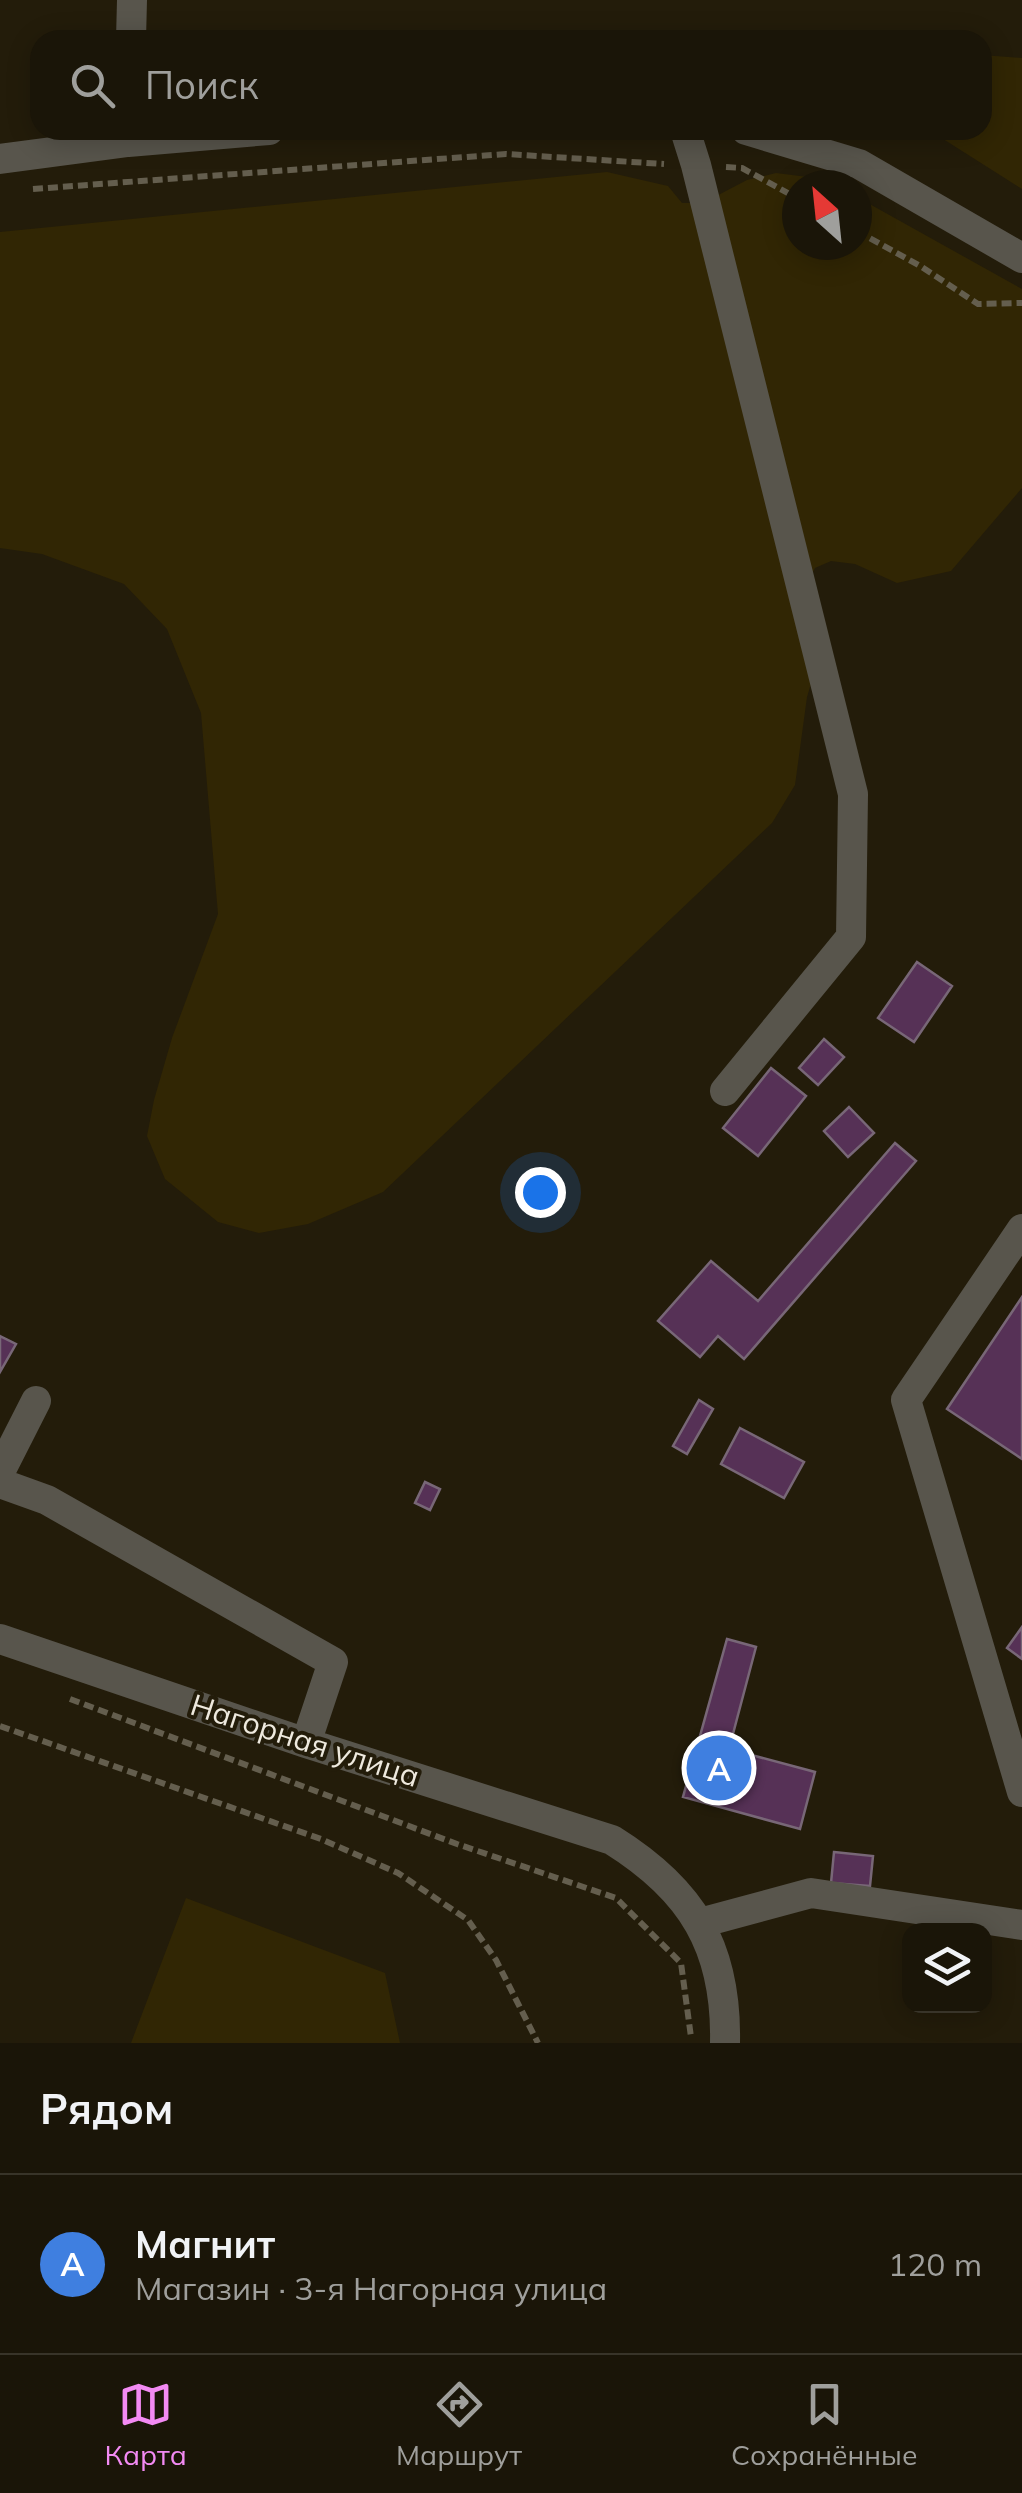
<!DOCTYPE html>
<html lang="ru">
<meta charset="utf-8">
<style>
:root{--surface:#1a1508;--page:#272216;--text:#f1f3f6;--muted:#9f9f9c;--line:#383429;--accent:#f28af3}
body{margin:0;font-family:Mulish,sans-serif;background:var(--page);color:var(--text)}
.controls{position:absolute;right:30px;bottom:30px;display:grid;overflow:hidden;border-radius:20px;box-shadow:0 5px 25px #0003}
.controls button{width:90px;height:90px;display:grid;place-items:center;padding:0;border:0;border-bottom:2px solid var(--line);background:var(--surface);color:var(--text);font:50px sans-serif}
.compass{position:absolute;left:782px;top:170px;width:90px;height:90px;border-radius:50%;background:var(--surface);box-shadow:0 5px 25px #0003;rotate:333deg}
.you{position:absolute;left:540px;top:1192px;width:35px;height:35px;margin:-25px;border:8px solid #fff;border-radius:50%;background:#1a73e8;box-shadow:0 0 0 15px #1a73e833}
.badge{display:grid;place-items:center;width:65px;height:65px;border-radius:50%;background:var(--accent);color:#fff;font-size:32px;font-weight:700}
.pin{position:absolute;translate:-50% -50%;border:5px solid #fff;box-shadow:0 2px 10px #0006}
.list{margin:0;padding:0;list-style:none}
h2{display:flex;justify-content:space-between;align-items:center;height:130px;margin:0;padding:0 40px;font-size:42px}
h2 small{font-size:32px;font-weight:400;color:var(--muted)}
.list li{display:grid;grid-template-columns:65px 1fr auto;gap:30px;align-items:center;box-sizing:border-box;height:180px;padding:0 40px;border-top:2px solid var(--line)}
.list b{display:block;font-size:38px;white-space:nowrap}
.list p{margin:0;font-size:32px;white-space:nowrap;color:var(--muted)}
.list em{font-size:32px;font-style:normal;color:var(--muted)}
.icon{flex:none;width:55px;height:55px;fill:none;stroke:currentColor;stroke-width:2;stroke-linecap:round;stroke-linejoin:round}
.map{position:relative;flex:none;width:1022px;height:2043px;overflow:hidden}
.search{position:absolute;background:var(--surface);box-shadow:0 5px 25px #0003;left:30px;right:30px;top:30px;height:110px;display:flex;align-items:center;gap:25px;box-sizing:border-box;padding:0 35px;border-radius:30px;color:var(--muted);font-size:38px}
.sheet{height:310px;background:var(--surface)}
nav{display:flex;justify-content:space-around;align-items:center;box-sizing:border-box;height:140px;border-top:2px solid var(--line);background:var(--surface);font-size:28px;color:var(--muted)}
nav a{display:grid;justify-items:center;gap:5px}
nav .on{color:var(--accent)}
.map>svg:first-child{display:block}
.green{fill:#312604}
.building{fill:#563156;stroke:#786777;stroke-width:2.5}
.lines{fill:none;stroke-linecap:round;stroke-linejoin:round}
.path{stroke:#645e4e;stroke-width:6;stroke-dasharray:10 5;stroke-linecap:butt}
.minor{stroke:#58554c;stroke-width:30}
.labels{text-anchor:middle;stroke-width:8;stroke-linejoin:round;paint-order:stroke}
.street-label{font-size:30px;fill:#eee9de;stroke:#231c0a}
</style>
<div class="map">
<svg width="1022" height="2043" viewBox="0 0 1022 2043">
<rect width="100%" height="100%" fill="#231c0a"/>
<!-- green -->
<path class="green" d="M982 55 1022 58V189L929 130H982Z
M607 172 668 186 682 203H703L747 180 776 173 824 179 835 185H797V245H857V197L1022 289V488L951 571 897 583 855 564 831 561 815 568 800 597 818 660 807 697 795 785 772 823 383 1192 308 1224 259 1233 218 1222 165 1179 147 1136 154 1100 172 1038 218 914 201 713 167 629 124 584 42 554 0 548V232Z
M186 1898 385 1973 400 2043H131Z"/>
<!-- building -->
<path class="building" d="M917 962 952 986 914 1042 878 1018Z
M824 1039 844 1057 818 1085 799 1068Z
M771 1068 806 1096 758 1156 723 1128Z
M849 1107 874 1133 848 1157 824 1131Z
M895 1143 916 1161 744 1359 718 1336 700 1357 658 1321 711 1261 758 1301Z
M1022 1297V1459L947 1409Z
M0 1336 16 1344 0 1372Z
M699 1400 713 1409 687 1454 673 1446Z
M740 1428 804 1462 784 1498 721 1464Z
M425 1482 440 1489 430 1510 415 1503Z
M1022 1627V1659L1007 1648Z
M727 1639 756 1647 729 1749 815 1772 800 1829 683 1797Z
M834 1852 873 1856 870 1886 831 1883Z"/>
<g class="lines">
<!-- path -->
<path class="path" d="M726 167 742 168 797 198
M33 189 506 154 664 164
M857 231 922 267 978 304 1022 303
M70 1699 457 1844 616 1898 681 1963 691 2037
M0 1726 321 1839 398 1873 468 1920 496 1960 538 2043"/>
<!-- minor -->
<path class="minor" d="M131 40 132 0
M685 130 696 165 853 794 851 937 725 1091
M746 130 859 164 1022 258
M0 159 128 142 269 130
M1022 1229 906 1400 1022 1792
M0 1472 36 1401
M0 1483 47 1500 333 1662 306 1743
M0 1639 306 1743 612 1840C692 1890 727 1947 725 2043
M700 1923 811 1893 1022 1925"/>
</g>
<g class="labels">
<!-- street labels -->
<g class="street-label">
<text transform="translate(305 1741) rotate(18)" y="10">Нагорная улица</text>
</g>
</g>
</svg>
<div class="controls">
<button><svg class="icon" aria-label="layers" viewBox="0 0 24 24"><path d="M12 4l9 5-9 5-9-5zM3 14l9 5 9-5"/></svg></button>
</div>
<svg class="compass" viewBox="-18 -18 36 36"><path d="M0-13l5 13h-10z" fill="#e53935"/><path d="M0 13l5-13h-10z" fill="#9f9f9c"/></svg>
<div class="you"></div>
<div class="pin badge" style="left:719px;top:1768px;background:#3f7fe0">A</div>
<div class="search"><svg class="icon" aria-label="search" viewBox="0 0 24 24"><circle cx="10" cy="10" r="6"/><path d="M15 15l6 6"/></svg>Поиск</div>
</div>
<section class="sheet">
<h2>Рядом<small></small></h2>
<ul class="list">
<li><span class="badge" style="background:#3f7fe0">A</span><div><b>Магнит</b><p>Магазин · 3-я Нагорная улица</p></div><em>120 m</em></li>
</ul>
</section>
<nav>
<a class="on"><svg class="icon" aria-label="map" viewBox="0 0 24 24"><path d="M3 6l6-2 6 2 6-2v14l-6 2-6-2-6 2zM9 4v14M15 6v14"/></svg>Карта</a>
<a><svg class="icon" aria-label="directions" viewBox="0 0 24 24"><path d="M12 3l9 9-9 9-9-9zM9 14v-3h6M13 9l2 2-2 2"/></svg>Маршрут</a>
<a><svg class="icon" aria-label="saved" viewBox="0 0 24 24"><path d="M7 4h10v16l-5-4-5 4z"/></svg>Сохранённые</a>
</nav>
